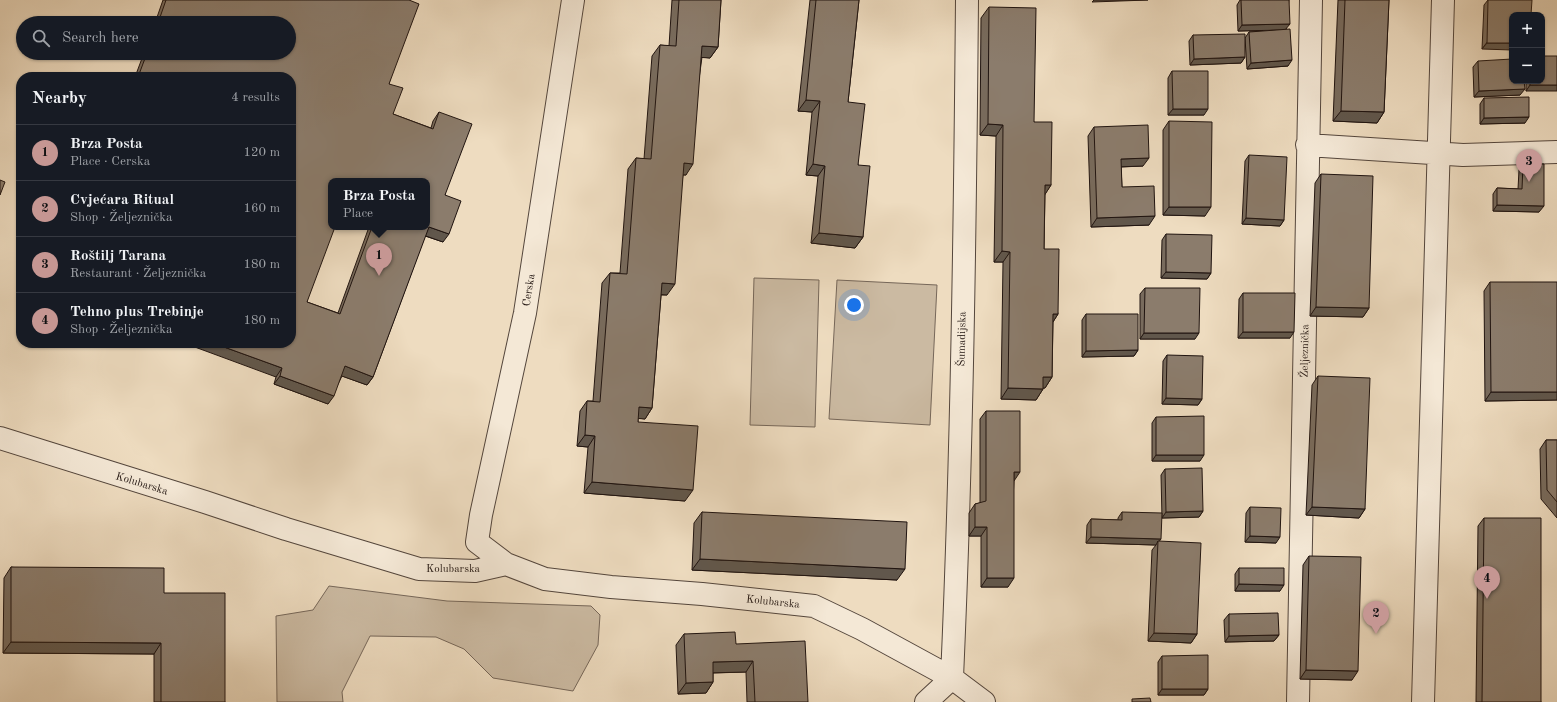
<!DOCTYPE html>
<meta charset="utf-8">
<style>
:root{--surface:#171b24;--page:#242831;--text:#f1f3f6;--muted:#9ea1a6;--line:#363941;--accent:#c59692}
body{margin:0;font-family:"Old Standard TT",serif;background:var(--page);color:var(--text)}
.controls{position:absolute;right:12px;top:12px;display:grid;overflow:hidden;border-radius:8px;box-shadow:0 1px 3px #0004}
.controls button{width:36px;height:36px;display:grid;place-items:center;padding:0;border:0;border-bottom:1px solid var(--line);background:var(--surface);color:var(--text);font:20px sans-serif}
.you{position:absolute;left:854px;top:305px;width:14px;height:14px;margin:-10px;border:3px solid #fff;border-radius:50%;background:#1a73e8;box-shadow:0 0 0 6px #1a73e833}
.badge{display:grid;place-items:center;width:26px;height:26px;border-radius:50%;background:var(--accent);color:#111;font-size:13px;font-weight:700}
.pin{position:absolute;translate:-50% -33px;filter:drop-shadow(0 1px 2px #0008)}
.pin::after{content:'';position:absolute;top:21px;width:14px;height:12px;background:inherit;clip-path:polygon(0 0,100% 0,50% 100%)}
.popup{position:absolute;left:328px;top:178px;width:102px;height:52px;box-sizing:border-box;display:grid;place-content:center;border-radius:8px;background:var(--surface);filter:drop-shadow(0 1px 3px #0005);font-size:13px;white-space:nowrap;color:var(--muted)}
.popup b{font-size:15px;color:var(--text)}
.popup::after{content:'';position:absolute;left:50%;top:100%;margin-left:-8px;border:8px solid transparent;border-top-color:var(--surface)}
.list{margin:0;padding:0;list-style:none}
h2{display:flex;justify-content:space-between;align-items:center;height:52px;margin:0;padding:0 16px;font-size:17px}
h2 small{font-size:13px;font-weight:400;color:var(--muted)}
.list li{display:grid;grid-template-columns:26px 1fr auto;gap:12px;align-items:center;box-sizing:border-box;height:56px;padding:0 16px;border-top:1px solid var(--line)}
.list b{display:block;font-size:15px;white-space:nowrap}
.list p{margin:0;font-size:13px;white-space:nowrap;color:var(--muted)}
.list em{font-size:13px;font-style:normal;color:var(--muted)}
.icon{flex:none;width:22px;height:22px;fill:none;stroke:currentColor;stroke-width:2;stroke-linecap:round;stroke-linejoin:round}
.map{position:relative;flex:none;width:1557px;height:702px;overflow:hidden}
.search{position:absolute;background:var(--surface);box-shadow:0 1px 3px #0004;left:16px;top:16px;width:280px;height:44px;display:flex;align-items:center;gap:10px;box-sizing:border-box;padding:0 14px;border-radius:22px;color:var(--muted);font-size:15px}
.panel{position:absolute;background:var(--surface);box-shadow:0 1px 3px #0004;left:16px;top:72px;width:280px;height:276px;border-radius:16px}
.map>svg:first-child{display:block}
.green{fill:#cbbaa2;stroke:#766759}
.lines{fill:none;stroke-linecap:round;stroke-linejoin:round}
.minor-casing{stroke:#54463c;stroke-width:24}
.minor{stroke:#f4e8d6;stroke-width:22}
.wall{fill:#786b5d;stroke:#201410;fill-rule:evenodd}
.shaded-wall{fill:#61574c;stroke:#201410}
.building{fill:#8b7c6c;stroke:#201410;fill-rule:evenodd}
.labels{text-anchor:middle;stroke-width:3;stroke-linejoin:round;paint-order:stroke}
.street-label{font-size:11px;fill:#201410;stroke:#f4e8d6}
</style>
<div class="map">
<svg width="1557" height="702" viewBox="0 0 1557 702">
<rect width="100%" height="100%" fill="#eedcc0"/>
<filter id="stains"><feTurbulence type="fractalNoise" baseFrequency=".005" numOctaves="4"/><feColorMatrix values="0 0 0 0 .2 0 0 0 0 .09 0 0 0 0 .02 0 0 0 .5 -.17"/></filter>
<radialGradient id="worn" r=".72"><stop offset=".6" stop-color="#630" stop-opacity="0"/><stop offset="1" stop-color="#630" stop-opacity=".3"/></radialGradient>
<!-- green -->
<path class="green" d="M754 278 819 280 815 427 750 425Z
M837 280 937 285 930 425 829 419Z
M329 586 447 601 591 606 600 615 598 645 573 691 493 678 464 649 436 637 370 636 342 692 343 702H277L276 616 313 610Z"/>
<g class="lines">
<defs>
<path id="minor" d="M1307 145 1463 155 1557 152
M0 438 205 502 286 529 419 569 475 571 506 564 545 579 611 587 702 594 814 606 862 629 952 678 984 702
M506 564 477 542 481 515 525 313 573 0
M952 678C962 453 965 226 967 0
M926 702 952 678
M1298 702 1311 0
M1423 702 1443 0"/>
</defs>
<!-- minor casing -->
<use href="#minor" class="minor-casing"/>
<!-- minor -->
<use href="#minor" class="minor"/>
</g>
<!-- wall -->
<path class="wall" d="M163 0H409L389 84 393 114 431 128 433 121 439 112 445 195 443 242 425 236 373 377 367 385 342 376 328 404 274 384 276 377 291 77H135L144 53H289V23H155ZM331 181 427 227H369L338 313 307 302Z
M672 0H721L718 47 710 58 702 57 686 175H683L667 295H661L652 408 645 419 638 418V422L685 501 584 493 588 447 577 446 580 411 587 401H593L602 283 610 273H620L628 169 636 158 644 159 652 56 660 45 669 46Z
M810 0H859L848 102 858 165 863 237 855 248 811 243 818 176 806 175 812 112 798 111Z
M1240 0H1289L1286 30 1288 66 1247 69 1245 38 1249 32 1279 30 1238 31 1237 5Z
M1338 0H1389L1384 112 1377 123 1333 121Z
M1488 0H1518L1482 49 1484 5Z
M989 7 1034 122 1051 185 1045 194 1044 249 1058 314 1053 322 1052 377 1045 388H1043V389L1036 400 1001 399 1003 262H994L996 136 980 135 981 18Z
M1193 35 1245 57 1241 63 1190 65 1189 41Z
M1478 61 1520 95 1474 97 1473 67Z
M1172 71 1204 115H1168V78Z
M1526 81H1542L1526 91Z
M1484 98 1525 123 1480 124V104Z
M1169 121 1205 216 1163 215V130Z
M1094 127 1143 166 1121 167 1122 187 1149 225 1091 227 1088 136Z
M1249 155 1284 220 1280 226 1242 224 1245 161Z
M1523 164 1539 212 1493 211V194L1497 188 1518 189 1519 170Z
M1321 174 1369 308 1363 317 1310 316 1315 183Z
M1166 234 1211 273 1207 279 1161 278 1162 240Z
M1490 282 1557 400 1485 401 1484 291Z
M1145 288 1195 339H1140V294Z
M1243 293 1290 338H1238L1239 299Z
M1086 314 1138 350 1134 356 1082 357V320Z
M1167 355 1202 399 1198 405 1162 404 1163 361Z
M1318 376 1365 509 1359 518 1306 515 1312 385Z
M986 411 1014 481 1008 587H981V536H969V513L975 504 980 503V419Z
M1156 417 1200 461H1152V423Z
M1546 440H1557V518L1541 499 1540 449Z
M1165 469 1203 511 1199 517 1162 518 1161 475Z
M1250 507 1276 543 1245 542 1246 513Z
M702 512 897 580 692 570 694 523Z
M1122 512 1161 539 1159 541 1197 634 1191 643 1148 641 1152 550 1156 545 1086 543 1087 525 1091 519 1118 520V518Z
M1484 518 1541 702H1476L1478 526Z
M1309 556 1352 680 1300 679 1303 565Z
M11 567 164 593 225 702H154V654L3 653 4 578Z
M1239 568 1280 591H1235V574Z
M1229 614 1279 635 1274 641 1225 642 1224 620Z
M684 634 736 644 808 702H747L746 672 713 673V682L706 693 678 694 676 645Z
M1162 656 1208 689 1204 695H1158V662Z"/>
<!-- shaded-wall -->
<path class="shaded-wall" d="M1094 0H1148L1092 2Z
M1290 24 1285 30 1238 31 1242 25Z
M1487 43H1512V50L1482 49Z
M702 46 718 47 710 58 695 57Z
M1245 57 1241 63 1190 65 1194 59Z
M1292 60 1288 66 1247 69 1251 63Z
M1530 85H1557V91H1526Z
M1525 89 1520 95 1474 97 1479 91Z
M806 100 820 101 812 112 798 111Z
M1173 109H1208L1204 115H1168Z
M1341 111 1384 112 1377 123 1333 121Z
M1529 117 1525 123 1480 124 1484 118Z
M988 124 1003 125 996 136 980 135Z
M1149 158 1143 166 1115 167 1121 159Z
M684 163 693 164 686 175 676 174Z
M813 164 825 166 818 176 806 175Z
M1045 185H1051L1044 196Z
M1497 205 1544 206 1539 212 1493 211Z
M1169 207H1211L1205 216 1163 215Z
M1155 216 1149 225 1091 227 1097 218Z
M1246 218 1284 220 1280 226 1242 224Z
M429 227 449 234 443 242 423 235Z
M819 233 863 237 855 248 811 243Z
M1002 251 1010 252 1003 262H994Z
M1166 272 1211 273 1207 279 1161 278Z
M662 283 675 284 667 295 654 294Z
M1316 307 1369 308 1363 317 1310 316Z
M1053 314H1058L1051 325Z
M1243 332H1294L1290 338H1238Z
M1144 333H1199L1195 339H1140Z
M184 343H213L282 368 276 377Z
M1138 350 1134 356 1082 357 1086 351Z
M345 366 373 377 367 385 339 375Z
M280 376 334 396 328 404 274 384Z
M1043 377H1052L1045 388H1036Z
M1008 388 1043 389 1036 400 1001 399Z
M1491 392H1557V400L1485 401Z
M1166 398 1202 399 1198 405 1162 404Z
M639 407 652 408 645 419 632 418Z
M585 435 595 436 588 447 577 446Z
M1156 455H1204L1200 461H1152Z
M1014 472H1020L1014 481Z
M592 482 693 490 685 501 584 493Z
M1312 507 1365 509 1359 518 1306 515Z
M1203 511 1199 517 1162 518 1166 512Z
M975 527H987L981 536H969Z
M1250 536 1280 537 1276 543 1245 542Z
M1091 537 1161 539 1158 543V541L1156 545 1086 543Z
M700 559 905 569 897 580 692 570Z
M987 578H1014L1008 587H981Z
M1239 584 1284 585 1280 591H1235Z
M1154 633 1197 634 1191 643 1148 641Z
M1279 635 1274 641 1225 642 1229 636Z
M11 642 161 643 154 654 3 653Z
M753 661 746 672 705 673 713 662Z
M1306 670 1358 671 1352 680 1300 679Z
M713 682 706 693 678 694 686 683Z
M1162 689H1208L1204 695H1158Z"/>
<!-- building -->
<path class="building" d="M166 0H409L419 4 389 84 403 88 393 114 433 129 439 112 472 124 445 195 461 201 449 234 429 227 373 377 345 366 334 396 280 376 282 368 213 343H291V77H138L147 53H289V23H158ZM331 181H427V227H372L340 314 307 302 335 227H331Z
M679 0H721L718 47 702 46 693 164 684 163 675 284 662 283 652 408 639 407 638 422 698 426 693 490 592 482 595 436 585 435 587 401 600 402 610 273 627 274 636 158 651 159 660 45 676 46Z
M816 0H859L848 102 865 104 858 165 870 166 863 237 819 233 825 166 813 164 820 101 806 100Z
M1241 0H1289L1290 24 1242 25Z
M1345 0H1389L1384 112 1341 111Z
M1488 0H1532L1531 15H1512V43H1487Z
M989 7 1036 8 1034 122H1052L1051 185H1045L1044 249H1059L1058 314H1053L1052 377H1043V389L1008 388 1010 252 1002 251 1003 125 988 124Z
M1290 29 1292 60 1251 63 1249 32Z
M1245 34V57L1194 59 1193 35Z
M1542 56H1557V85H1530V81H1542Z
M1512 59V81H1524L1525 89 1479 91 1478 61Z
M1172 71H1208V109H1173Z
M1529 97V117L1484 118V98Z
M1169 121 1212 122 1211 207H1169Z
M1148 125 1149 158 1121 159 1122 187 1154 186 1155 216 1097 218 1094 127Z
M1249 155 1287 157 1284 220 1246 218Z
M1523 164H1544V206L1497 205V188L1522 189Z
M1321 174 1373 176 1369 308 1316 307Z
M0 180 5 182 0 195Z
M1166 234 1212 235 1211 273 1166 272Z
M1490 282H1557V392H1491Z
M1145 288H1200L1199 333H1144Z
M1243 293H1295L1294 332H1243Z
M1086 314H1138V350L1086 351Z
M1167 355 1203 356 1202 399 1166 398Z
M1318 376 1370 378 1365 509 1312 507Z
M986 411H1020V472H1014V578H987V527H975V504L986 501Z
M1204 416V455H1156V417Z
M1546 440H1557V502L1547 490Z
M1202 468 1203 511 1166 512 1165 469Z
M1250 507 1281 508 1280 537 1250 536Z
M702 512 907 522 905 569 700 559Z
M1122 512 1162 513 1161 539 1091 537V519L1122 520Z
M1484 518H1541V702H1482Z
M1158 541 1201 543 1197 634 1154 633Z
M1309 556 1361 557 1358 671 1306 670Z
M11 567 164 568V593H225V702H161V643L11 642Z
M1239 568H1284V585L1239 584Z
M1278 613 1279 635 1229 636V614Z
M735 632 736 644 805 641 808 702H755L753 661 713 662V682L686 683 684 634Z
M1208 655V689H1162V656Z
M1150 698 1151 702H1132V699Z"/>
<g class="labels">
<!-- street labels -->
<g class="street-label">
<text transform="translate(528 290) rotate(-81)" y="4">Cerska</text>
<text transform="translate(961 339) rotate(-89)" y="4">Šumadijska</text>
<text transform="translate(1304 351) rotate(-89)" y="4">Željeznička</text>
<text transform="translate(142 483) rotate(17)" y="4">Kolubarska</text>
<text x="453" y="572">Kolubarska</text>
<text transform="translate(773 601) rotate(6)" y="4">Kolubarska</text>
</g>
</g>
<rect width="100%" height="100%" filter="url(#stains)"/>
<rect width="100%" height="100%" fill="url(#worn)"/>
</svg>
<div class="controls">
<button>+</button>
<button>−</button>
</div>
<div class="you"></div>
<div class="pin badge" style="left:379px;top:276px">1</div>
<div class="popup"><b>Brza Posta</b>Place</div>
<div class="pin badge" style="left:1376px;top:634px">2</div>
<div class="pin badge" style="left:1529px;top:182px">3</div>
<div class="pin badge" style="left:1487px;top:599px">4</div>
<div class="search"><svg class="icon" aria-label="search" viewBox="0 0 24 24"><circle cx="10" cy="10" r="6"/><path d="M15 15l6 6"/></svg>Search here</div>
<section class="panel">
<h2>Nearby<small>4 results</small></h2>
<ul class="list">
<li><span class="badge">1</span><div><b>Brza Posta</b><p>Place · Cerska</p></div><em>120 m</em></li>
<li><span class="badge">2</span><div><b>Cvjećara Ritual</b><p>Shop · Željeznička</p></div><em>160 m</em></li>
<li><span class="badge">3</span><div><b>Roštilj Tarana</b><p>Restaurant · Željeznička</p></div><em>180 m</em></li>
<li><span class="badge">4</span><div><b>Tehno plus Trebinje</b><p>Shop · Željeznička</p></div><em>180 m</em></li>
</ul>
</section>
</div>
